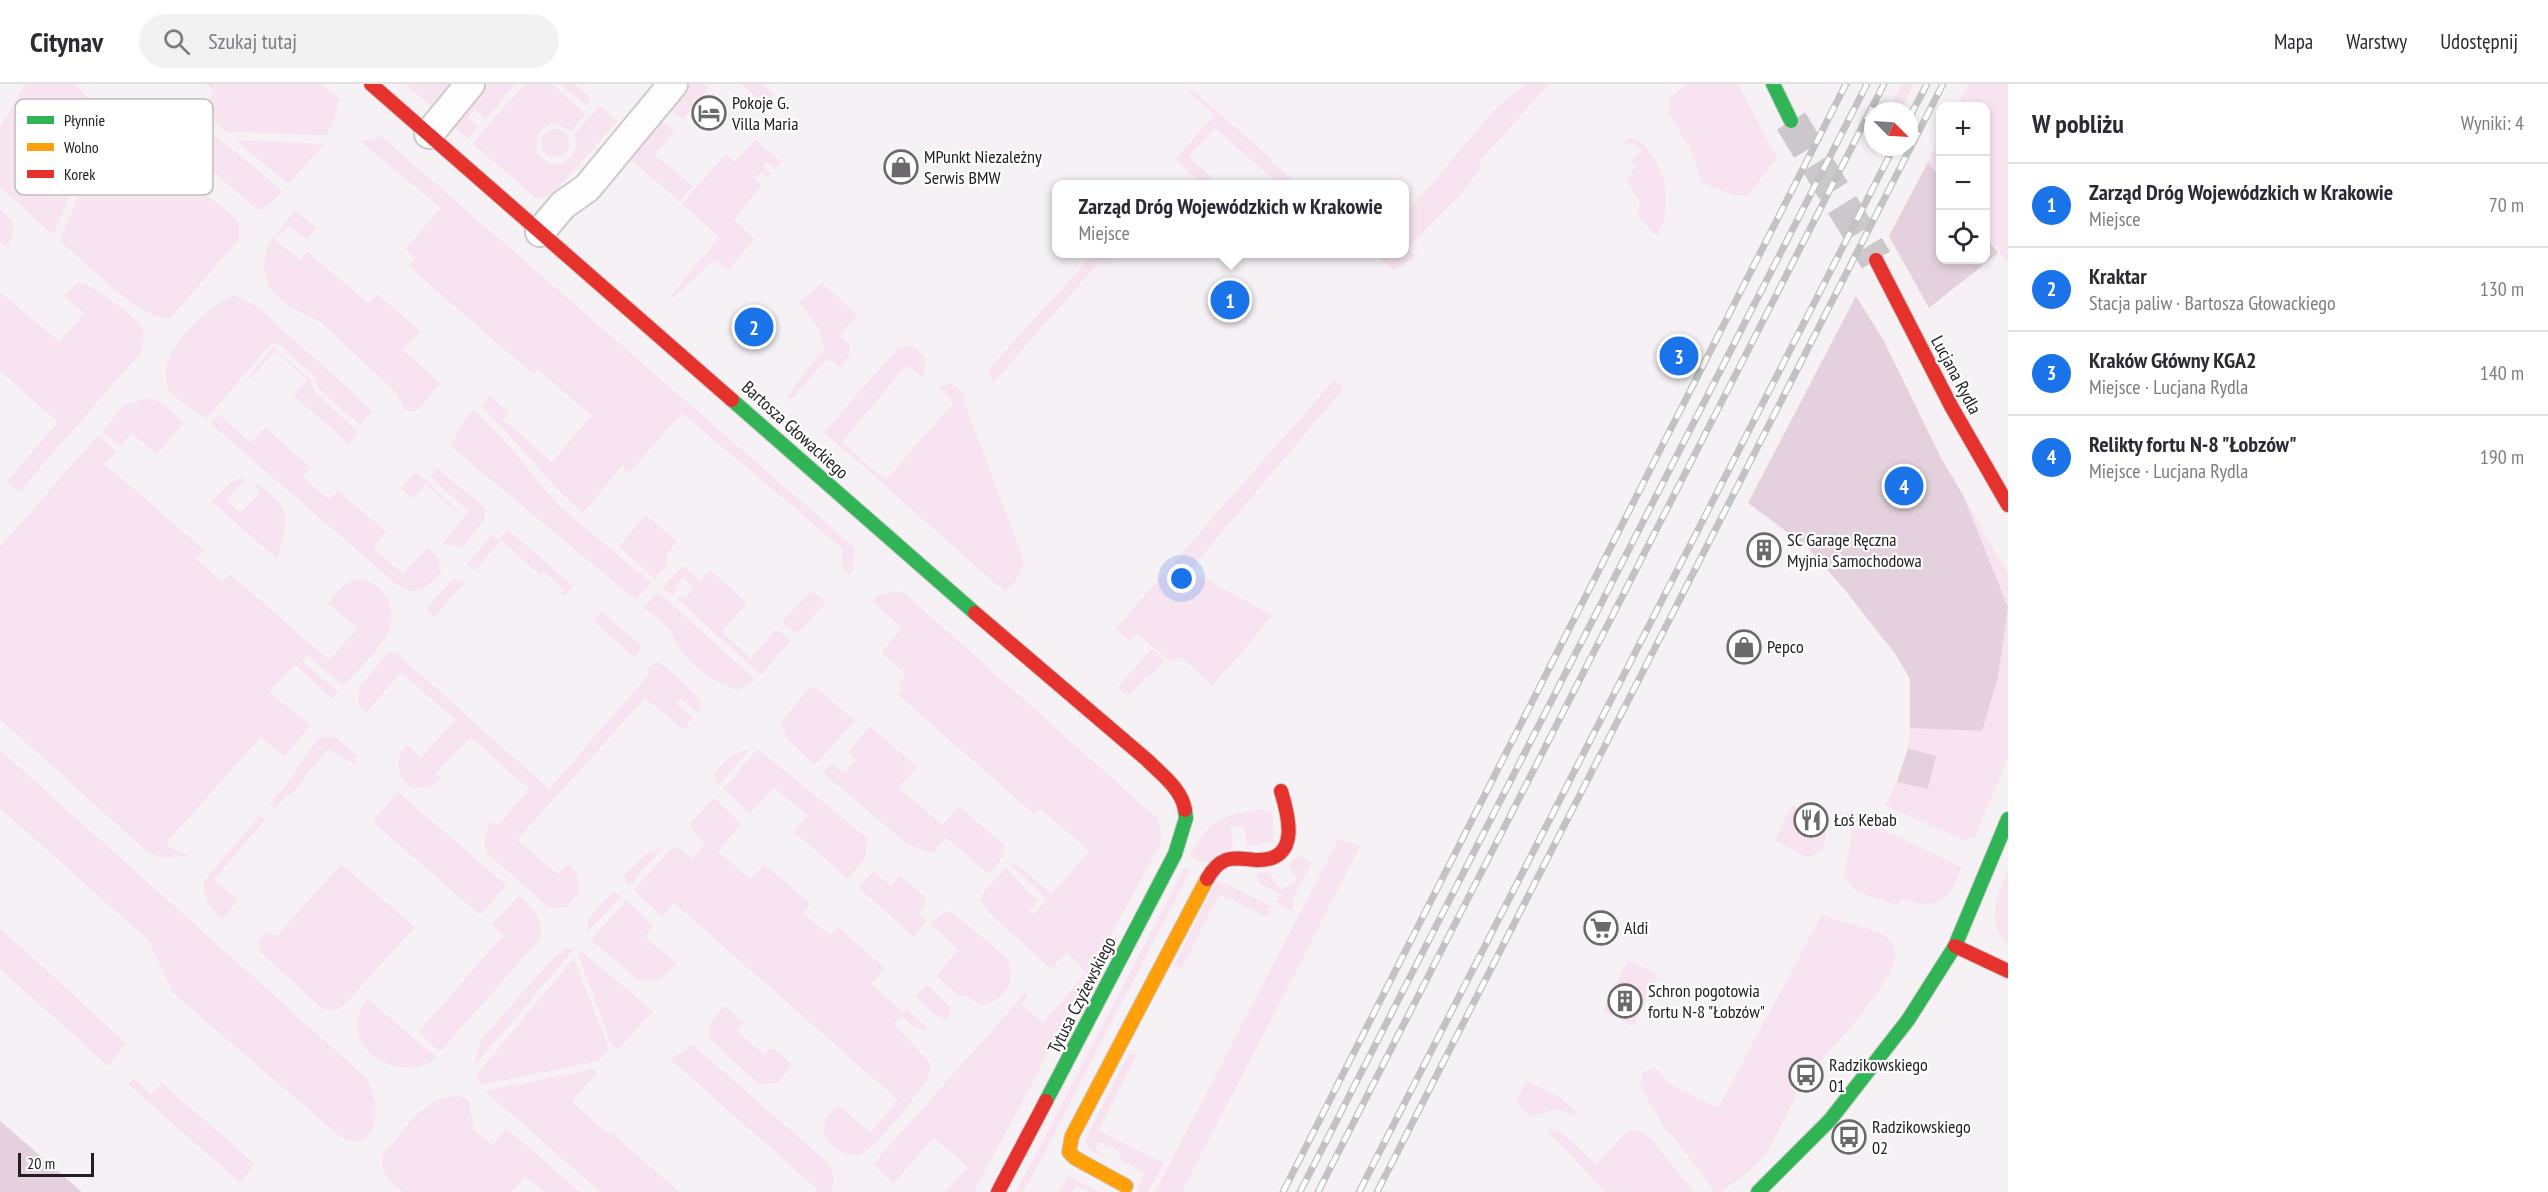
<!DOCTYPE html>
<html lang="pl">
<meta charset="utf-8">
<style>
:root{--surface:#fff;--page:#f2f2f3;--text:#2b2b33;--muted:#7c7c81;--line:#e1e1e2;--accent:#1a73e8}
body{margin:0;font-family:"PT Sans Narrow",sans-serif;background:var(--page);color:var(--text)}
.controls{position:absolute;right:18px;top:18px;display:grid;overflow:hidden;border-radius:12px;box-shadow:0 3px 9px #0003}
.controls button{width:54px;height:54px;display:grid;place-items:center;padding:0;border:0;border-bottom:2px solid var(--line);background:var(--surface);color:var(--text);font:30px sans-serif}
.compass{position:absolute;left:1864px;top:18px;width:54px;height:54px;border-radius:50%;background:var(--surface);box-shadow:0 3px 9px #0003;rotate:114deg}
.scale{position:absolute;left:18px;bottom:15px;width:76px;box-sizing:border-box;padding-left:6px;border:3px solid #222022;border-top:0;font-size:16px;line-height:21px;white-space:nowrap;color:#222022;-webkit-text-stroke:4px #fff;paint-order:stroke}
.you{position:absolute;left:1182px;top:495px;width:21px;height:21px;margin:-15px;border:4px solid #fff;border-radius:50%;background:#1a73e8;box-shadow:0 0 0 9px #1a73e833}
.badge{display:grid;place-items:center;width:39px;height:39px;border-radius:50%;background:var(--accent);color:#fff;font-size:20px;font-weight:700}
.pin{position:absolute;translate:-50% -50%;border:3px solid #fff;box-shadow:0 2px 6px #0006}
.popup{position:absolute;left:1052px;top:96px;width:357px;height:78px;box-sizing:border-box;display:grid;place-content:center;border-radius:12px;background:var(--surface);filter:drop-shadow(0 2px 4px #0005);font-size:20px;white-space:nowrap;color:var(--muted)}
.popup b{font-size:22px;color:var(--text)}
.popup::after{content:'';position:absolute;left:50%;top:100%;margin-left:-12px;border:12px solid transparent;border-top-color:var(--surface)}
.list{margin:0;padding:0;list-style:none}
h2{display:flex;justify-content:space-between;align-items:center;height:78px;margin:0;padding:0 24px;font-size:26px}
h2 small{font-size:20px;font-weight:400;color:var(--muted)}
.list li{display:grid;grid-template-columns:39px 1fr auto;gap:18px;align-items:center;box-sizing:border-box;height:84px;padding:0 24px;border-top:2px solid var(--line)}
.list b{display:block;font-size:22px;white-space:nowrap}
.list p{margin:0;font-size:20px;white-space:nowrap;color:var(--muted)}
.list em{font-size:20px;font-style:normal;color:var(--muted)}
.icon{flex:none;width:33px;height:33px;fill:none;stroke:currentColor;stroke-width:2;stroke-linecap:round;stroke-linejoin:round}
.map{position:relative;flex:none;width:2008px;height:1108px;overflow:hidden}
header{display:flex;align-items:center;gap:36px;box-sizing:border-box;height:84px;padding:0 30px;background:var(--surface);border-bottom:2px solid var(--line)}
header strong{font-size:28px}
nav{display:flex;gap:33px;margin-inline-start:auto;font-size:21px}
.search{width:420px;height:54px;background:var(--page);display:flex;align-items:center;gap:15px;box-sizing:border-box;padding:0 21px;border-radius:33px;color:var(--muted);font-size:22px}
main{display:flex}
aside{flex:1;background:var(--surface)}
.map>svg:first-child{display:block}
.green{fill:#f8e4f1}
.forest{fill:#e4d1dd}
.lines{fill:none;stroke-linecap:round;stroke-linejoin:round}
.secondary-tunnel{stroke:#ccc7ca;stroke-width:33;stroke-dasharray:33 16;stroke-linecap:butt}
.street-casing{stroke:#cdcacc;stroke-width:32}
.fast-casing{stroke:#cdcacc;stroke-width:16}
.slow-casing{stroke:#cdcacc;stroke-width:16}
.jam-casing{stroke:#cdcacc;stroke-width:16}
.street{stroke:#fefdfd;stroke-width:28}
.fast{stroke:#30b455;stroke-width:14}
.slow{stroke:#ff9f0a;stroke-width:14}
.jam{stroke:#e5322d;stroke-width:14}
.rail-casing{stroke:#c3c2c3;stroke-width:7}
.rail{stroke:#fff;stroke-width:4.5;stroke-dasharray:14;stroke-linecap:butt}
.labels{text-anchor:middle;stroke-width:4.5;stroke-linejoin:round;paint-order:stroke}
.poi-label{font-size:18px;fill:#222022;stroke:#fff;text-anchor:start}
.street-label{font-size:18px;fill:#222022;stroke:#fff}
.key{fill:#fff;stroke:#bdbcbd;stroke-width:1.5}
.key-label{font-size:16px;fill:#222022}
</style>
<header>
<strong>Citynav</strong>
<div class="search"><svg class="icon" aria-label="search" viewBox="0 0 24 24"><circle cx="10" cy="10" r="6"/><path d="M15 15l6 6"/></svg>Szukaj tutaj</div>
<nav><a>Mapa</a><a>Warstwy</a><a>Udostępnij</a></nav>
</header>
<main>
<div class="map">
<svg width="2008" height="1108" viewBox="0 0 2008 1108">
<rect width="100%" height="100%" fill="#f6f1f4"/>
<!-- green -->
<path class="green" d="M26 0H75L103 31 53 151 0 103V43Z
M207 0H321L339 15 334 36 327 51 227 48 199 26 215 7Z
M405 0H455L435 25Z
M485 0H516L485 36 474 26 468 34 478 42 468 55 453 41Z
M525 0H552L585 30 571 47 555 39C540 43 535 52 537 68L548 79 557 81C571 76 579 65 575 50L600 22 617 37 555 108 537 115 472 59Z
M561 0H575L591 14 586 22Z
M689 0H704L709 4 683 36 669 24Z
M741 0H762L774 10 765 21Z
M1526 0H1549L1478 79 1482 83 1458 113 1408 163 1415 172 1394 187 1376 170H1404V132L1496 24Z
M1687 0H1738L1777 75 1747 112 1736 111 1702 99 1689 62 1668 28 1671 13Z
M1902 0H1914L1900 27H1888Z
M1969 0H2008V179L1986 152V22H1957Z
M1187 6H1192L1273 76 1271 78 1293 96 1290 100H1279L1215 44 1189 73 1209 91 1212 100H1203L1175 75 1215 31Z
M193 33 283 107 268 122 261 126 254 123 177 56 179 49Z
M108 36 235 133 239 140V156L170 234C142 238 82 176 60 157Z
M660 36 675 47 655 71 693 102 680 118 629 74Z
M541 59a14 14 0 1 1 28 0a14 14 0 1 1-28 0Z
M381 52 855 464 852 487 849 491 841 482 843 465 682 329 629 389 622 382 583 429C545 397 517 356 481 322L490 312 509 329 503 335 552 378 591 332 538 285 533 290 408 182 415 174 405 165 441 124 361 58Z
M1630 54C1640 55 1643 60 1649 67 1669 93 1671 124 1657 153L1638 132 1640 118 1626 96 1636 82 1630 77 1642 66 1636 61 1623 58Z
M1940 54V94L1928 78Z
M755 55 781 77 775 85 767 78 764 82 771 90 768 93 761 88 755 95 762 101 734 135 755 155 728 186 715 177 711 178 674 214 671 211 719 153 682 120 726 70 735 78Z
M235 56 324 60 288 100Z
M0 125C17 140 16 143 8 164L0 158Z
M295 126 316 145 307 156 289 141 275 156 300 176 307 167 368 219 377 210 420 247 403 266 441 299 419 325 414 328 405 326 396 308 319 237 288 222 270 205 264 187 267 163Z
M1093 170H1116L1107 181 1101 176 993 299 988 286Z
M81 199C94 202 130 229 139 240 145 247 144 258 142 267L19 408 6 398 58 338 0 287V208L60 258 84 229 64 212 75 201Z
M822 199 857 231 840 251 850 260V270L840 284 828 274 791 316 787 313 819 269 825 268 819 245 799 218Z
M232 212 243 214 260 225 372 326 360 341 318 304 314 292 278 260 270 261 206 335C195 326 172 315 167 301 156 270 206 223 232 212Z
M903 262C922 262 930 276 922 293L907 281 842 358 886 396 954 318 939 304 951 299 966 311 963 315 1024 477 1017 495 1005 508 824 348 898 264Z
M273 263 311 296 313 307 358 348 349 360 293 311 307 296 275 267 250 295 248 293Z
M1334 296 1344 304 1190 486 1272 532 1213 602 1180 572 1171 578 1137 550 1130 557 1115 545Z
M147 314 162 319 184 338 157 371 132 349 120 362 102 348 124 321Z
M474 326 499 350 557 420 651 499 636 516 450 362 465 335Z
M218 330 251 359 265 343 311 384 303 393 329 416 338 406 386 448 373 464 403 490 427 463 437 472 441 488C426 505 416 514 396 500L211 340Z
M98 351 116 367 105 380 204 466 196 475 222 498 230 490 329 576 357 545 328 519 344 500 361 494C384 501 399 524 388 549 381 566 356 587 343 602L307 571 302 577 338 608 332 615 295 581 269 608 310 641 284 673 261 653 166 759 170 764 190 771C173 774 161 776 145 766L0 635V463Z
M437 384 485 424 484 436 462 464 443 459 469 427 430 393Z
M416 387 458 427 457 428 426 401 413 415 401 405Z
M240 394 246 395 226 415 240 429 260 409 255 403 258 400C293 428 289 434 277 475L212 418 230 399Z
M1963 411 2008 490V674L1975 753 1963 756 1885 721 1897 698 1929 704 1936 672 1908 664 1910 644 1982 647 2008 523Z
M646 431 677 458 667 470V481L655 495 619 462Z
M507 445 573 502 564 512 561 509 564 506 544 488 541 492 499 454Z
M492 451 500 458 474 487 467 479Z
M683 482 700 497 710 486 747 519 722 548 751 574 776 545 791 557 761 591 678 516 682 511 686 514 694 504 683 493 674 503 677 506 673 512 663 503Z
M453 495 464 499 434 534 427 524Z
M811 507 826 518 797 550 782 538Z
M902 507 1158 735 1162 756 974 1108H945L967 1083 934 1054 893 1100 873 1080 1025 909 1028 912 1021 920 1043 939 1086 888 1067 868 1051 885 989 829 980 815 982 810 1006 784 1038 817 1029 827 1033 831 1047 815 1011 781 1014 778 1052 810 1089 767 1040 724 1034 730 897 610 902 605 898 601 906 590 883 571V566L902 544 872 518 879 511Z
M658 508 756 596 738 606C714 600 691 582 678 562 675 556 673 550 669 545 662 537 652 530 643 524Z
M602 528 642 562 635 574 593 537Z
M1152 565 1165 576 1151 592 1148 591 1129 613 1117 604Z
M390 567 399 571 549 705 650 589 647 585 658 577C667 585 700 610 701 620 702 625 700 626 698 629L681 614 676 620 693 634 683 646 645 614 517 756 558 790 569 779C582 794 583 809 567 823L553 824 543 819 488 770C481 757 485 750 491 737L498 742 529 705 470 653 436 690 441 694 431 703 413 704C396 693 393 678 407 661L421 674 455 636 401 588 366 629 358 620 359 603Z
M810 603H816L855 637 815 681 788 656 781 638Z
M870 642 917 683 899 703 942 741 959 722 1005 762 1001 766 1005 770 989 790 946 754 933 769 906 759 823 689 832 679 843 689 855 677 848 667Z
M320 653H336L356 671V681L328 665 290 712 288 710 275 725 270 720 298 685 296 684Z
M750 664 719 701 715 697 714 689 730 672Z
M758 665 867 754 866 772 848 795 794 748 807 732 774 703 750 730 723 705Z
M0 666 364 992C385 1017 378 1073 341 1053L173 909 148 856 0 724Z
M397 707 507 802 480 831 373 738Z
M714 714 741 740 718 767 750 796 764 780 811 820 803 829 830 852 838 843 885 884 871 900 903 928 907 924 926 943 927 947 912 942 902 932 893 939 931 980 928 996C912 1015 884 1056 864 1068 846 1078 819 1060 825 1039 827 1032 833 1026 838 1021L871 1049 898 1016 674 819 662 833 634 806 673 763 681 765 692 775 705 760 692 746 690 740Z
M1792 721C1807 728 1829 736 1826 756 1824 767 1817 770 1807 773L1775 756Z
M1261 725 1272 728 1274 758 1247 762 1244 742 1230 743 1233 763 1207 780 1191 772C1210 732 1220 734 1261 725Z
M1845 727 1962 784C1947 820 1939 826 1901 815L1898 821 1855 807 1844 792C1848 763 1857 757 1845 727Z
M260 731 265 736 214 796 238 816 222 836C210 825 203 814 204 797Z
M1339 754 1360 763 1182 1108H1155Z
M663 763 629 802 624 794 626 790 647 769Z
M1298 772 1312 779 1293 815V827L1255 807 1277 817 1280 810 1259 799 1256 789H1270L1281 806 1297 796 1288 781Z
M341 780 415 843 347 918 337 926H324L261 869 257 858 262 851 269 848 277 852Z
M1184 784 1190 787 1044 1070 1023 1108H1016Z
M2008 785V861C1984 838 1998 810 2008 785Z
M873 787 891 802 900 791 924 812 926 818 919 830 927 837 914 853 859 804Z
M1217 796 1272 823 1267 833 1220 810 1181 885 1174 881Z
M613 808 622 811 587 849 589 834Z
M519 811C533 826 546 834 539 856L440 968 419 948 503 851 492 841Z
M626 816 653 842 645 853 677 880C664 893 655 902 637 895L591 856Z
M947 827 952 828 1006 873C1019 893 1004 919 981 921L967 912 960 913 936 891 958 866 930 840Z
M1822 831 1883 850C1889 855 1895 861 1895 870 1895 898 1839 955 1820 979L1813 974 1792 1006 1797 1010 1766 1071 1753 1084 1721 1108H1714L1701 1088 1664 1043 1640 1002 1643 988 1656 984 1668 999 1718 1024Z
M0 844 126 959 108 982 0 885Z
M575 864 475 981 477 967 484 952 554 873 566 865Z
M581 867 653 927 618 966 612 962 578 870Z
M574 874 609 965 599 977 480 1001 476 991Z
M1628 876 1658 891 1633 942 1603 927Z
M927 901 951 924 947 936 935 931 916 913Z
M368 915 437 974C393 1004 331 956 368 915Z
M725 922 743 938 736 946 764 971 772 963 792 981 778 999 759 1000 710 956C706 942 715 932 725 922Z
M693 961 826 1077 834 1093 832 1108H817L818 1106 670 975Z
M1129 969 1136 972 1099 1046 1164 1079 1148 1108H1136L1145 1089 1121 1076 1119 1067 1098 1057 1096 1064 1104 1071V1073L1090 1066 1085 1056Z
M595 985 597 988 572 1018 609 1050 611 1048 679 1108H600L485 1007Z
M134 995 151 1010 162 999 255 1080 240 1099 128 1000Z
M1527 996 1560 1013 1577 1029 1575 1032C1560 1022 1547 1025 1532 1034L1516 1019Z
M458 1012 469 1017 474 1046 493 1061 506 1044 580 1108H544L525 1092 511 1108H403C391 1097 377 1087 384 1069 406 1044 423 1013 458 1012Z
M1553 1045 1562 1049 1596 1080 1626 1048C1635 1045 1642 1048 1650 1054L1694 1108H1605L1548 1048Z
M1068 1091 1099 1108H1089L1076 1102 1072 1108H1059Z"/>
<!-- forest -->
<path class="forest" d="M1928 78 1940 94V176H1986V152L1998 169 1929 224 1889 152Z
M1856 212 1884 257 1941 374 1963 411 2008 523 1998 593 1982 647 1910 644V595L1896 571 1845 506 1807 463 1748 419Z
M1908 664 1936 672 1928 705 1897 698Z
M0 1037 82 1108H0Z"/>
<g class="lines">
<!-- secondary-tunnel -->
<path class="secondary-tunnel" d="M1791 37 1876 176"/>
<defs>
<path id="street" d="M429 50 470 0
M540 148 563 121 587 104 673 0"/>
<path id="fast" d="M1773 0 1791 37
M732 316 975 529
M1046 1017 1175 770 1186 734 1185 726
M1758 1108 1830 1036 1908 936 1955 862 2008 735"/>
<path id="slow" d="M1126 1102 1075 1074 1069 1068 1072 1052 1207 795"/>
<path id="jam" d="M371 0 732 316
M1876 176 1951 322 2008 421
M975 529 1146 675C1160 689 1182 705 1185 726
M1207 795C1211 788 1218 779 1226 776 1237 772 1248 776 1259 776 1300 775 1289 733 1281 707
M1955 862 2008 887
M998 1108 1046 1017"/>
</defs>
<!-- street casing -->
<use href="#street" class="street-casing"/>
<!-- fast casing -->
<use href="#fast" class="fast-casing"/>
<!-- slow casing -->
<use href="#slow" class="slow-casing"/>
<!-- jam casing -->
<use href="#jam" class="jam-casing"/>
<!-- street -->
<use href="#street" class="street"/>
<!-- fast -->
<use href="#fast" class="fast"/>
<!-- slow -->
<use href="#slow" class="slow"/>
<!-- jam -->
<use href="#jam" class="jam"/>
<defs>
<path id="rail" d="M1909 34 1927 0
M1283 1108 1846 0
M1300 1108 1867 0
M1318 1108 1884 0
M1359 1108 1894 63
M1377 1108 1943 0"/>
</defs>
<!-- rail casing -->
<use href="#rail" class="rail-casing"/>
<!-- rail -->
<use href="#rail" class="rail"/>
</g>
<!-- icons -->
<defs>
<symbol id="hotel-ring" viewBox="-11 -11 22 22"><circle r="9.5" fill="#fff" stroke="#6c696c" stroke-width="1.5"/><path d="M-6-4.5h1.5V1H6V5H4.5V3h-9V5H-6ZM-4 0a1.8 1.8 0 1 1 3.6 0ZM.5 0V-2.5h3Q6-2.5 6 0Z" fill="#6c696c"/></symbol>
<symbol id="shop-ring" viewBox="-11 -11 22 22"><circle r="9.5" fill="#fff" stroke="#6c696c" stroke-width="1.5"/><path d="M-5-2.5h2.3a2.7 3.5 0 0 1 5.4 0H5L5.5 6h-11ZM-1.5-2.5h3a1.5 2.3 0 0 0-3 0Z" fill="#6c696c"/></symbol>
<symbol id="building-ring" viewBox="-11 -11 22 22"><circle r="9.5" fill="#fff" stroke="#6c696c" stroke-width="1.5"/><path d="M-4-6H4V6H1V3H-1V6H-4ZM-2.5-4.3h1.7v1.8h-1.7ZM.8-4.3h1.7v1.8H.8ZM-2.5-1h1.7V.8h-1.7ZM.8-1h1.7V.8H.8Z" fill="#6c696c"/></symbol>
<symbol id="restaurant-ring" viewBox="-11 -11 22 22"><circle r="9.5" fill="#fff" stroke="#6c696c" stroke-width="1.5"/><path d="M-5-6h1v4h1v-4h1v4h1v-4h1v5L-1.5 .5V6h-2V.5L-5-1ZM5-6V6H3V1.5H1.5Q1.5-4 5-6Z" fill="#6c696c"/></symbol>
<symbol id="supermarket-ring" viewBox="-11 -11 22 22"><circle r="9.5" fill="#fff" stroke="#6c696c" stroke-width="1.5"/><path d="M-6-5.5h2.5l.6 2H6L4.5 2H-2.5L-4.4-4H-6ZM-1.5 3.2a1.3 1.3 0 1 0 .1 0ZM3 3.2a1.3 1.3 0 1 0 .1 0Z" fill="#6c696c"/></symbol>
<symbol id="bus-ring" viewBox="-11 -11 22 22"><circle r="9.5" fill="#fff" stroke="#6c696c" stroke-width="1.5"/><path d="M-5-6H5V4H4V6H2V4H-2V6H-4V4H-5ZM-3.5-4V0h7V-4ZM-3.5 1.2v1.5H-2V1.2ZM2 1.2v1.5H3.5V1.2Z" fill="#6c696c"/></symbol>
</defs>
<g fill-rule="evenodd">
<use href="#hotel-ring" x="690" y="10" width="38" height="38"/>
<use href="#shop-ring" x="882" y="64" width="38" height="38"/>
<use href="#building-ring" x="1745" y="447" width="38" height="38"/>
<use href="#shop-ring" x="1725" y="544" width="38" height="38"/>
<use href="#restaurant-ring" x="1792" y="717" width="38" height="38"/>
<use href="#supermarket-ring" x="1582" y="825" width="38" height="38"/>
<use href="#building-ring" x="1606" y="898" width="38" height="38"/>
<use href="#bus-ring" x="1787" y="972" width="38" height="38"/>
<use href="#bus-ring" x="1830" y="1034" width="38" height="38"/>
</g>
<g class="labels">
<!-- poi labels -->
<g class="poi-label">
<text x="732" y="25">Pokoje G.<tspan x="732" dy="21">Villa Maria</tspan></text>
<text x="924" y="79">MPunkt Niezależny<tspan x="924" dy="21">Serwis BMW</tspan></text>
<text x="1787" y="462">SC Garage Ręczna<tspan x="1787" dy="21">Myjnia Samochodowa</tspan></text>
<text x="1767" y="569">Pepco</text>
<text x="1834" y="742">Łoś Kebab</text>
<text x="1624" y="850">Aldi</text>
<text x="1648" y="913">Schron pogotowia<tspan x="1648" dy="21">fortu N-8 "Łobzów"</tspan></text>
<text x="1829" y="987">Radzikowskiego<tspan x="1829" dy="21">01</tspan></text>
<text x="1872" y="1049">Radzikowskiego<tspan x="1872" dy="21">02</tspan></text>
</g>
<!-- street labels -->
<g class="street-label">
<text transform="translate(1956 291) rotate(62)" y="6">Lucjana Rydla</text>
<text transform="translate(795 346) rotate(42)" y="6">Bartosza Głowackiego</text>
<text transform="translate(1082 911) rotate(-63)" y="6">Tytusa Czyżewskiego</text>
</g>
</g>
<!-- legend -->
<rect x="15" y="15" width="198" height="96" rx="9" class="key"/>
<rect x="27" y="32" width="27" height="8" fill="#30b455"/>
<rect x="27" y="59" width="27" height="8" fill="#ff9f0a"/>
<rect x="27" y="86" width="27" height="8" fill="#e5322d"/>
<g class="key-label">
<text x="64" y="42">Płynnie</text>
<text x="64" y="69">Wolno</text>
<text x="64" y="96">Korek</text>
</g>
</svg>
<div class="controls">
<button>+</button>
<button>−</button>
<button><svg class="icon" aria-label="locate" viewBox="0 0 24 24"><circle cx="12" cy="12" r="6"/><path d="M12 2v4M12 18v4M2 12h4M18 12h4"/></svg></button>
</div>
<svg class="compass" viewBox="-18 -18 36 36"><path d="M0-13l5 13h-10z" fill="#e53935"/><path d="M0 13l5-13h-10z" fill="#7c7c81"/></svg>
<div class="scale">20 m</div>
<div class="you"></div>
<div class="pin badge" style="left:1230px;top:216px">1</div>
<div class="popup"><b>Zarząd Dróg Wojewódzkich w Krakowie</b>Miejsce</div>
<div class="pin badge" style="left:754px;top:243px">2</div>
<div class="pin badge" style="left:1679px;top:272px">3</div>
<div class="pin badge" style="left:1904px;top:402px">4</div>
</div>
<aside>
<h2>W pobliżu<small>Wyniki: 4</small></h2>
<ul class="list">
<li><span class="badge">1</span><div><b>Zarząd Dróg Wojewódzkich w Krakowie</b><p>Miejsce</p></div><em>70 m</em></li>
<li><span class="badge">2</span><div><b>Kraktar</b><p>Stacja paliw · Bartosza Głowackiego</p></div><em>130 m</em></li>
<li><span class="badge">3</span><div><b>Kraków Główny KGA2</b><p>Miejsce · Lucjana Rydla</p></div><em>140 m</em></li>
<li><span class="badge">4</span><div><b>Relikty fortu N-8 &quot;Łobzów&quot;</b><p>Miejsce · Lucjana Rydla</p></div><em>190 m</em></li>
</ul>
</aside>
</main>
